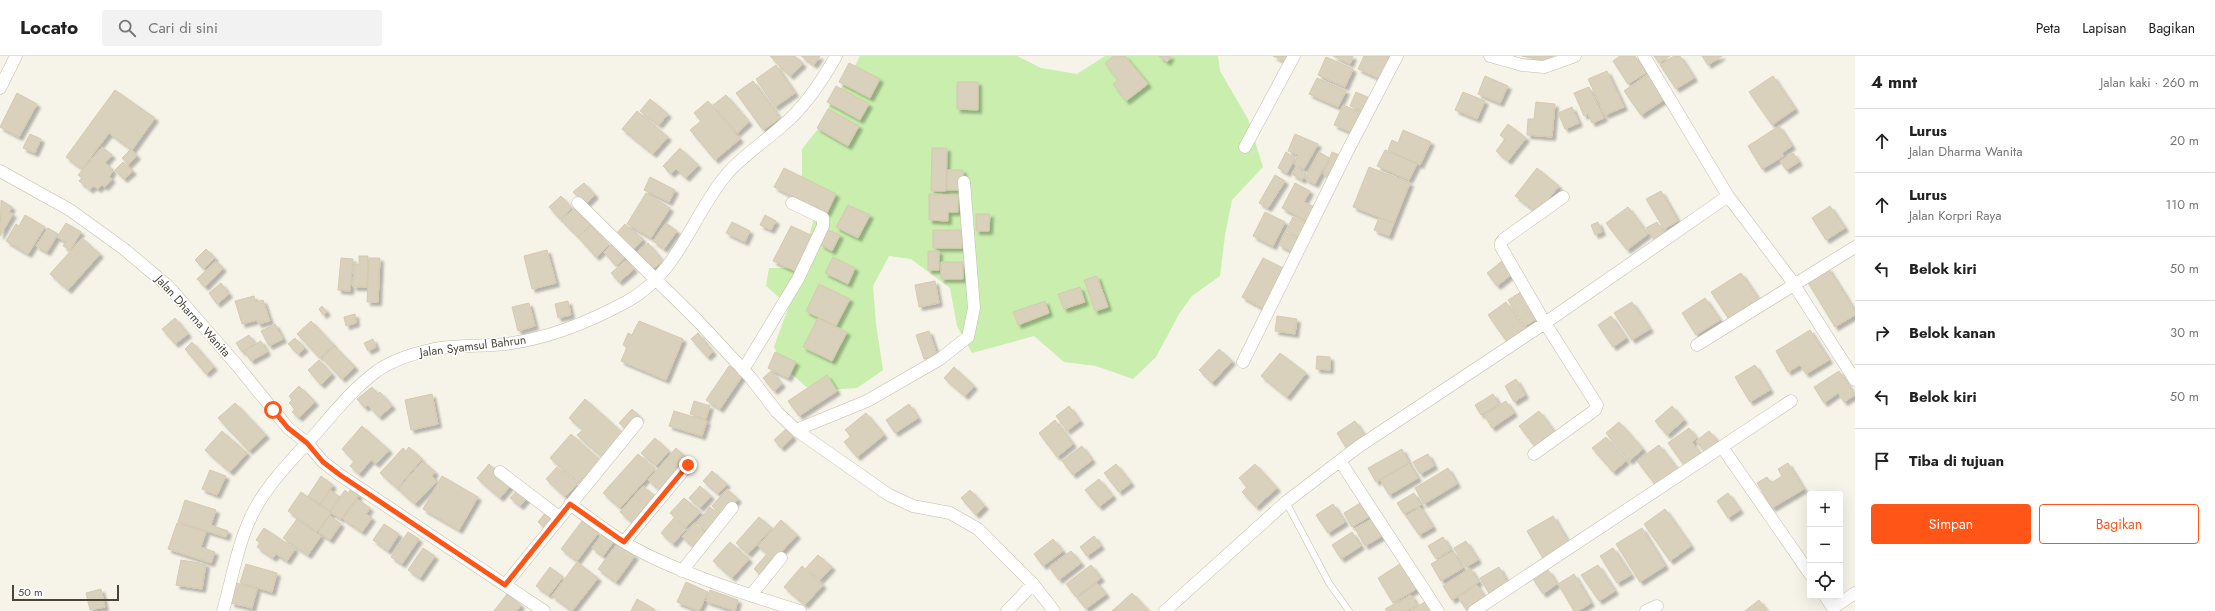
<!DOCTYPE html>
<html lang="id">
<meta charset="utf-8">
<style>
:root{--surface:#fff;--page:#f2f2f2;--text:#222;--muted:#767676;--line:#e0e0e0;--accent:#ff5516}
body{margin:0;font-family:Jost,sans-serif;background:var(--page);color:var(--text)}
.controls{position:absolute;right:12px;bottom:12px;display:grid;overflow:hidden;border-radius:4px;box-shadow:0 4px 16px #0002}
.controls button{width:36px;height:36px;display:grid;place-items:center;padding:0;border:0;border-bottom:1px solid var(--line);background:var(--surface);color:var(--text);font:20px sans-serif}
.scale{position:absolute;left:12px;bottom:10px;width:107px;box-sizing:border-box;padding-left:4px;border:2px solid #4a4536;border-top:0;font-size:11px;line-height:14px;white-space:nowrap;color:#4a4536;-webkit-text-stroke:3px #fff;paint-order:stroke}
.stop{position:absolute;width:12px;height:12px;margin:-9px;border:3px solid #ff5516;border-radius:50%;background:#fff}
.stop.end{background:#ff5516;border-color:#fff;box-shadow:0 1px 4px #0008}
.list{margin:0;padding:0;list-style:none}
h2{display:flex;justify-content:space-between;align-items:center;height:52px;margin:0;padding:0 16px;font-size:17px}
h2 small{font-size:13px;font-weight:400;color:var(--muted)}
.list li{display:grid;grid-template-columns:26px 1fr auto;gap:12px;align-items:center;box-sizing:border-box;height:64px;padding:0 16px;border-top:1px solid var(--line)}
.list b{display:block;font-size:15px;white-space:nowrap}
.list p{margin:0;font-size:13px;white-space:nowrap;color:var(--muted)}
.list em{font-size:13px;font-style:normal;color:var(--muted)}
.actions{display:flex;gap:8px;padding:12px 16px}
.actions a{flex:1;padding:9px 0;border:1px solid var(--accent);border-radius:4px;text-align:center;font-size:14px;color:var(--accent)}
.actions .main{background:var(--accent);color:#fff}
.icon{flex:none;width:22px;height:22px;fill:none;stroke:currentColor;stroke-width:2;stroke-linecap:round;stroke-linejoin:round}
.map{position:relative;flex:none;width:1855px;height:555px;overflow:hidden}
header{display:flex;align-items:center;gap:24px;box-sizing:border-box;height:56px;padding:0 20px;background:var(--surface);border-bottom:1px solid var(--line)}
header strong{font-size:19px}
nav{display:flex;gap:22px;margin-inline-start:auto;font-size:14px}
.search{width:280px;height:36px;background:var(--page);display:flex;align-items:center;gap:10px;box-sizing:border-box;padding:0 14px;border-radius:4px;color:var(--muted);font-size:15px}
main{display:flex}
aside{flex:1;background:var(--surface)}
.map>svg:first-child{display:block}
.green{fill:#c9eead}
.building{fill:#d9d1bc;stroke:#d5caaf;filter:url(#shadow)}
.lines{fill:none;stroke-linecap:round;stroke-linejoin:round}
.lane-casing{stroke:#c3bdaa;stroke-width:7}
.street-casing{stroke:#c3bdaa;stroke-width:13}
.lane{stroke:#fff;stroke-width:6}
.street{stroke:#fff;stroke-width:12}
.route{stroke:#ff5516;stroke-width:5}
.labels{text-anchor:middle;stroke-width:3;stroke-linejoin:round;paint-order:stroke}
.street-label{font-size:12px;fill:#4a4536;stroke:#fff}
</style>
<header>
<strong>Locato</strong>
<div class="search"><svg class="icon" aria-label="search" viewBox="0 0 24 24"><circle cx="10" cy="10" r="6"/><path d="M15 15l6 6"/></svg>Cari di sini</div>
<nav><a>Peta</a><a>Lapisan</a><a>Bagikan</a></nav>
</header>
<main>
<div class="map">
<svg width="1855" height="555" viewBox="0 0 1855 555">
<defs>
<filter id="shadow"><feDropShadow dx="3.5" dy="3.5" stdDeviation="1" flood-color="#0004"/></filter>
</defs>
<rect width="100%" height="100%" fill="#f6f3e8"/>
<!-- green -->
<path class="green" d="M860 0H1017L1041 12 1077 18 1105 0H1218L1220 15 1248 63 1263 111 1232 144 1225 179 1220 220 1192 240 1179 258 1156 301 1133 323 1096 310 1064 306 1034 280 972 297 957 270 950 232 911 203 889 200 873 230 876 268 883 314 857 332 811 335 784 311 774 291 789 250 766 230 769 212H804L809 180 815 159 802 131V93L822 68 830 48 850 20Z"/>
<!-- building -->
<path class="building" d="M770 0H795L803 8 790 20Z
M801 0H820L814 9Z
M1114 0H1125L1148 28 1126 45 1113 28 1118 24 1105 7Z
M1159 0H1171L1167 6Z
M1273 0H1292L1289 7Z
M1333 0H1353L1350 8Z
M1364 0H1394L1383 24 1358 13Z
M1522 0H1553L1552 6Z
M1620 0H1635L1646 17 1628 28 1613 5Z
M1654 0H1670L1659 7Z
M1674 0H1680L1694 22 1676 33 1660 9Z
M1702 0H1722L1708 9Z
M1326 1 1353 13 1345 31 1318 19Z
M849 7 880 23 870 42 839 26Z
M776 9 795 37 775 51 756 23Z
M1607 15 1624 51 1605 59 1588 23Z
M1648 18 1665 43 1641 59 1624 35Z
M1485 20 1508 30 1500 47 1478 38Z
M1773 20 1795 53 1772 69 1749 36Z
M1317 22 1346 35 1338 51 1309 38Z
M753 25 780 62 763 74 736 37Z
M957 26H978V54L957 53Z
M836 30 869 48 860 64 827 46Z
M1589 31 1604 62 1592 67 1588 58 1584 60 1574 37Z
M115 34 155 62 132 94 109 77 82 113 66 101Z
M1356 36 1372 43 1366 57 1350 50Z
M1463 36 1485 45 1477 63 1455 54Z
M17 37 37 48 19 81 0 71Z
M726 39 749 66 737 77 713 49Z
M650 43 668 58 659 69 640 55Z
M708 45 740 83 715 104 690 74 701 65 694 57Z
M1536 46 1555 48 1552 81 1527 79 1528 63H1534Z
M1343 49 1364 58 1355 78 1334 69Z
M1572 51 1579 67 1565 73 1558 57Z
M828 53 859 70 848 90 817 72Z
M637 55 668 81 653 98 622 73Z
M1508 68 1526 82 1508 105 1496 95 1505 83 1500 79Z
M1779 70 1792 90 1782 97 1784 100 1762 113 1748 90Z
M1403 74 1431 86 1420 109 1388 94 1392 84 1398 87Z
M30 78 41 83 35 97 23 92Z
M1295 78 1318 88 1304 113 1294 108 1298 99 1288 95Z
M102 91 112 99 105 107 113 114 109 121 112 123 105 131 102 129 98 133 93 130 90 134 79 125 82 122 78 119Z
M680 92 698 109 686 122 676 113 671 118 663 110Z
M932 92H947L946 135H931Z
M131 93 137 100 128 109 122 102Z
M1385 94 1417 108 1409 124 1377 110Z
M1286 96 1295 102 1287 117 1278 112Z
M1319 96 1329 102 1315 128 1305 123Z
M1332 96 1342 100 1333 122 1323 118Z
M1793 97 1799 106 1786 114 1780 105Z
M123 106 133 115 124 123 115 114Z
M1296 111 1306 118 1302 124 1292 118Z
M1369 111 1410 127 1394 167 1353 151Z
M784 112 836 138 827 157 774 131Z
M1537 112 1559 130 1537 157 1515 140Z
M947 114H963V134H947Z
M1275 119 1285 125 1268 152 1259 147Z
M650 121 675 134 669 146 644 134Z
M584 127 595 139 585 149 573 136Z
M1295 127 1310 135 1304 146 1316 152 1309 166 1282 152Z
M1661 135 1678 165 1664 173 1646 143Z
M646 137 670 152 651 182 627 168Z
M929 138 958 139V156H948V165L929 164Z
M561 140 572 152 560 163 549 151Z
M1 144 12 151 9 156 13 158 0 180Z
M848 149 870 159 858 182 836 171Z
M1830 150 1845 172 1826 184 1812 162Z
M1628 151 1648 178 1627 194 1606 167Z
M575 152 591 169 578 181 561 164Z
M1265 156 1285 166 1273 190 1253 180Z
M976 158H990L989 175H976Z
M25 159 45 171 28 198 6 185 16 168 19 170Z
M765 159 776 165 771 174 760 169Z
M1293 161 1309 169 1302 183 1286 175Z
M1379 162 1394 167 1389 180 1374 174Z
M732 166 750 175 745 186 726 177Z
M1598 166 1602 176 1595 179 1591 169Z
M1657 166 1665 178 1655 185 1646 172Z
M66 167 81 176 70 194 63 190 66 186 57 181Z
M666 167 677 175 664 193 653 185Z
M625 168 643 183 632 195 614 180Z
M591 169 609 189 596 201 578 181Z
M791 170 813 180 795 215 773 205Z
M48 172 58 178 47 196 36 190Z
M828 174 840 179 832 195 821 189Z
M933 174H962V192H933Z
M1285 176 1301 185 1295 197 1279 189Z
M82 182 100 198 68 234 50 218Z
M613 187 626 201 616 210 604 196Z
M648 187 663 205 651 214 637 196Z
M206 193 215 202 204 213 195 204Z
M547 194 556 227 532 233 524 200Z
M928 195H939V214H928Z
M359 200H368L367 231H353L354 208 359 209Z
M833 201 855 212 848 228 825 217Z
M341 202 353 203 350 235 338 234Z
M369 202H380L378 246H367Z
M1263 202 1287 214 1266 254 1242 241Z
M626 204 634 213 619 226 611 217Z
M216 205 223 212 205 231 197 223Z
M1502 205 1512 218 1497 230 1487 217Z
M941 206H963V223H941Z
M1828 212 1855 255V259L1835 271 1807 225Z
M1741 217 1760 245 1730 265 1711 236Z
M1097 220 1108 251 1095 255 1084 224Z
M935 225 939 247 919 251 915 229Z
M221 227 229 238 217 248 209 237Z
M819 228 850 243 836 270 806 255Z
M1080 231 1085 246 1064 253 1058 238Z
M1521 236 1538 262 1525 270 1508 244Z
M254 240 256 246 263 244 270 265 258 268 257 264 242 268 235 245Z
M1705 242 1720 264 1696 279 1682 257Z
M568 245 571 259 558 262 555 248Z
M1045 245 1049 257 1018 269 1013 256Z
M1506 246 1525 273 1507 286 1488 259Z
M1632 246 1650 273 1632 284 1614 257Z
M529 247 535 270 518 275 512 251Z
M322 250 327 256 323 259 319 253Z
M355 258 356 267 346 270 344 261Z
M1277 260 1297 263 1295 278 1275 275Z
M1611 260 1626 282 1613 291 1598 269Z
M175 262 188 278 175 288 162 273Z
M818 262 847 276 832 305 803 291Z
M311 265 334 289 320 302 297 278Z
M639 265 683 283 666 324 621 305 627 291 623 289 628 277 632 279Z
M275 268 283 283 269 290 261 275Z
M1810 274 1829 304 1806 318 1800 309 1788 316 1776 295Z
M929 275 937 299 924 303 916 279Z
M698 277 713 296 707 301 691 283Z
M249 279 255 288 242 296 236 287Z
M295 282 305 292 298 298 288 288Z
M373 283 376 291 368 295 364 287Z
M261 285 267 296 251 305 244 295Z
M192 286 214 311 206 318 185 293Z
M334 290 355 311 342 323 322 302Z
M1219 293 1232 305 1212 327 1199 314Z
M775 296 796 306 788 322 768 312Z
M1280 297 1306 317 1287 341 1261 320Z
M1317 300 1330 301V314L1316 313Z
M319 304 332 318 321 329 308 314Z
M1755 309 1770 334 1750 346 1735 321Z
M729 310 743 319 720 353 706 344Z
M954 311 974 330 965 340 944 322Z
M771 315 782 328 774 335 763 322Z
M1839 315 1855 339 1844 346 1838 337 1824 347 1814 331Z
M827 319 837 335 799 360 788 345Z
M1516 323 1525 339 1514 346 1505 330Z
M299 330 315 346 299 362 292 356 295 353 289 347 292 344 289 340Z
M372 331 378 338 380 336 392 350 379 361 368 349 365 352 357 343Z
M432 338 438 368 411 374 405 344Z
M1493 338 1499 348 1481 359 1475 349Z
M585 343 624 378 603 402 577 379 583 374 569 362Z
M694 345 710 350 706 363 690 358Z
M1506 345 1514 357 1492 372 1484 359Z
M235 347 266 379 249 395 218 362Z
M909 348 918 362 895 377 886 364Z
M1069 350 1080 365 1067 375 1056 360Z
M1672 350 1684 364 1667 379 1655 365Z
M632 353 640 361 628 375 619 367Z
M674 355 707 365 702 380 669 370Z
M1539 355 1556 378 1536 392 1519 370Z
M866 357 884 379 857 401 844 386 851 380 845 374Z
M1055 364 1073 388 1057 401 1039 377Z
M1355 365 1367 383 1348 395 1337 377Z
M1619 366 1643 393 1629 405 1606 377Z
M362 370 389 394 376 408 371 404 359 418 350 410 354 405 342 393Z
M1689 372 1697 382 1692 386 1702 400 1686 412 1668 387Z
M786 373 793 381 781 392 774 384Z
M222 375 247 397 230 416 205 394Z
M1709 375 1721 389 1707 399 1696 385Z
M571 378 600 404 579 427 550 402Z
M1606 381 1626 405 1613 416 1592 392Z
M655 382 669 395 656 410 641 397Z
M1659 389 1680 416 1658 432 1637 405Z
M1082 390 1092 404 1073 419 1062 405Z
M409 391 422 403 397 432 380 417 403 392 406 395Z
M676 392 690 405 662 436 648 424Z
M1402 393 1409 407 1376 426 1368 412Z
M638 398 655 413 620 452 603 437Z
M1428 398 1434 410 1420 418 1413 406Z
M423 405 435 416 432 420 437 425 415 448 398 433Z
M1409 407 1418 422 1389 439 1380 424Z
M1788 407 1804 433 1772 452 1757 427 1767 421 1771 427 1782 420 1778 413Z
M489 408 512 428 500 442 477 422Z
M1116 408 1131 427 1119 436 1104 417Z
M1255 408 1277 432 1256 451 1242 436 1247 431 1239 422Z
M557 411 577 428 565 441 546 423Z
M1448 412 1457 428 1424 448 1415 432Z
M210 414 226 420 217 439 202 433Z
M712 415 727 428 718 438 703 425Z
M321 420 333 429 320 448 308 440Z
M442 420 478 441 459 474 423 453Z
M1099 423 1113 440 1099 451 1085 434Z
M643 430 657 442 634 468 620 456Z
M700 430 711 440 700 452 689 442Z
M351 433 359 439 341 463 330 456 345 434 348 437Z
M518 433 528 441 520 450 510 442Z
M727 433 738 443 723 460 712 450Z
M330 434 340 441 330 455 320 448Z
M970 434 985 450 976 459 961 442Z
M301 436 331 457 317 476 288 455Z
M1414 437 1421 449 1404 458 1397 447Z
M1728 437 1740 454 1728 462 1717 445Z
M684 442 700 456 686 471 670 457Z
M357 443 370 452 366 458 372 462 362 476 343 463Z
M185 444 216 454 211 469 228 475 226 481 178 466Z
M1362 446 1370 460 1352 471 1344 457Z
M1333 448 1345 466 1328 477 1316 459Z
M710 451 722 461 708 477 696 467Z
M1420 451 1433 471 1419 479 1406 460Z
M1665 453 1691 490 1670 505 1644 468Z
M546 456 554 462 545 472 538 466Z
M330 460 341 468 330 484 318 476Z
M1553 460 1570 489 1544 504 1527 475Z
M759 461 772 472 748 498 736 487Z
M674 462 686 473 673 488 661 477Z
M1374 462 1384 479 1365 490 1355 472Z
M297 463 321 480 308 499 283 482Z
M781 464 797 479 774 504 758 490Z
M582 465 598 477 577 505 561 493Z
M177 467 206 476 201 491 215 496 211 507 168 493Z
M694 467 707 479 695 492 682 481Z
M384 468 399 478 388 495 373 484Z
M264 472 295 493 287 505 276 498 273 502 257 491 260 487 256 484Z
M1642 472 1665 510 1640 526 1616 488Z
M408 476 419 483 402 508 391 501Z
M1352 476 1361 490 1341 503 1332 489Z
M603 477 614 485 603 500 592 492Z
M1094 480 1101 490 1087 500 1080 491Z
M1443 481 1451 494 1436 503 1428 490Z
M1053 483 1063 495 1043 510 1034 498Z
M1466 485 1478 504 1466 511 1454 492Z
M730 486 749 503 732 522 713 505Z
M618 487 635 500 616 526 598 513Z
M423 492 435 500 420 522 408 514Z
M1613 492 1631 519 1617 527 1600 500Z
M1071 495 1081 507 1059 524 1049 511Z
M1453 495 1463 512 1441 525 1431 508Z
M766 499 774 506 762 520 754 513Z
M818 499 832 511 820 524 806 512Z
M181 504 206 508 202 533 176 529Z
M577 506 598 522 572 555 552 540Z
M1403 506 1418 532 1393 547 1378 522Z
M246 508 277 517 272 536 240 527Z
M1091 509 1101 522 1076 541 1066 528Z
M1598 509 1615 535 1599 545 1581 519Z
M802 510 823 529 805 549 784 531Z
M550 511 563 521 549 539 536 530Z
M1499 511 1510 531 1491 541 1480 522Z
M1470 512 1479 526 1452 544 1443 530Z
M1548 514 1557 528 1543 538 1533 523Z
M1574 518 1591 547 1578 555H1574L1558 528Z
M686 526 708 536 699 555 677 546Z
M236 527 257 533 252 552 231 547Z
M1097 527 1106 538 1086 553 1077 542Z
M1477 529 1485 542 1473 555H1467L1458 541Z
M101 533 105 551 90 554 86 537Z
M710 534 738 544 735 555 706 545Z
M1132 537 1149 555H1112Z
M507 538 521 549 517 555H494Z
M1411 539 1417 549 1407 555H1387L1385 553Z
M637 543 654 553 653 555H631Z
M1428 544 1434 555H1410Z
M1759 544 1767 555H1745Z"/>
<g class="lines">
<defs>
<path id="lane" d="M1286 446 1329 527 1349 555"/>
<path id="street" d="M1490 0 1522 9 1544 11 1575 0
M1644 0 1728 140 1789 221 1855 324
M0 32 16 0
M1245 91 1294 0
M0 115 70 154 124 193 169 231 236 308 288 372 307 387 323 406 340 419 544 555
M578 147 698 265 750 321 777 356 796 374 889 439 913 450 950 457 978 473 1033 528 1054 555
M1697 289 1855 191
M1243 306 1346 98 1397 0
M743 314 798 223 823 170V162L792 147
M796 374 867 345 940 303 968 281 974 252 964 126
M1722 391 1810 518
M1534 398 1595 354 1597 349 1545 267 1501 191V187L1504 183 1563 141
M1340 405 1438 555
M500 416 559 461
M570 448C598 469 626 490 658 504 704 525 752 540 800 555
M624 486 688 409
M682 515 732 452
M505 529 637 367
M751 539 781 502
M1825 540 1833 552 1855 537
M223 555C231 527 236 496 247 470 261 433 292 404 318 375 336 354 355 331 377 315 393 304 411 298 430 294 454 288 481 291 505 288 547 283 589 266 626 246 679 217 690 163 726 119 742 100 763 87 782 70 805 51 822 25 836 0
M1007 555 1033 528
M1165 555 1286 446 1358 391 1545 267 1728 140
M1474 555 1791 345
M1646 555 1657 550"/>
</defs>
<!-- lane casing -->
<use href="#lane" class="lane-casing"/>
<!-- street casing -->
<use href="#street" class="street-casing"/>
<!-- lane -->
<use href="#lane" class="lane"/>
<!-- street -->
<use href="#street" class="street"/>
</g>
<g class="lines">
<!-- route -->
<path class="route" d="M273 354 288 372 307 387 323 406 340 419 505 529 570 448 624 486 688 409"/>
</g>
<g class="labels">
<!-- street labels -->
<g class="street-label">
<text transform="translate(193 260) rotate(48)" y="4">Jalan Dharma Wanita</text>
<text transform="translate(473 290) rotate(-7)" y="4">Jalan Syamsul Bahrun</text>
</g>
</g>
</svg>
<div class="controls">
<button>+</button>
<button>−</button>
<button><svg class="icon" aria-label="locate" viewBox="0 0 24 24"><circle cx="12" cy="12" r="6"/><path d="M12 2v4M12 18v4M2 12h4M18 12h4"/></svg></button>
</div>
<div class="scale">50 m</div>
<div class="stop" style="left:273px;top:354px"></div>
<div class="stop end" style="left:688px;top:409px"></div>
</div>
<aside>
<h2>4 mnt<small>Jalan kaki · 260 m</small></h2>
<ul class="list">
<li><svg class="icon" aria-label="ahead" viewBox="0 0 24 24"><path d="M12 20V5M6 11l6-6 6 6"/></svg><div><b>Lurus</b><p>Jalan Dharma Wanita</p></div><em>20 m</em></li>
<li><svg class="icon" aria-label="ahead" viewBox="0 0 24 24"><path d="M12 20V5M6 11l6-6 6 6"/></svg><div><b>Lurus</b><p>Jalan Korpri Raya</p></div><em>110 m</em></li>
<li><svg class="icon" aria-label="left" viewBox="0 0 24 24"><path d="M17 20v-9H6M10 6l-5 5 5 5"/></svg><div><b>Belok kiri</b></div><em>50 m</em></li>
<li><svg class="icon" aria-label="right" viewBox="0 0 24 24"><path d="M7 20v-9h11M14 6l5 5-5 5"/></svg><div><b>Belok kanan</b></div><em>30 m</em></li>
<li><svg class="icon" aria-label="left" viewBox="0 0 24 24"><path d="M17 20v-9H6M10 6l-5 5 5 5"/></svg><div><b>Belok kiri</b></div><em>50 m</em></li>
<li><svg class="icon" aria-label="arrive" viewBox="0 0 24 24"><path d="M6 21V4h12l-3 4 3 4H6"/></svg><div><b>Tiba di tujuan</b></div></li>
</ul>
<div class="actions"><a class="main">Simpan</a><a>Bagikan</a></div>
</aside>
</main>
